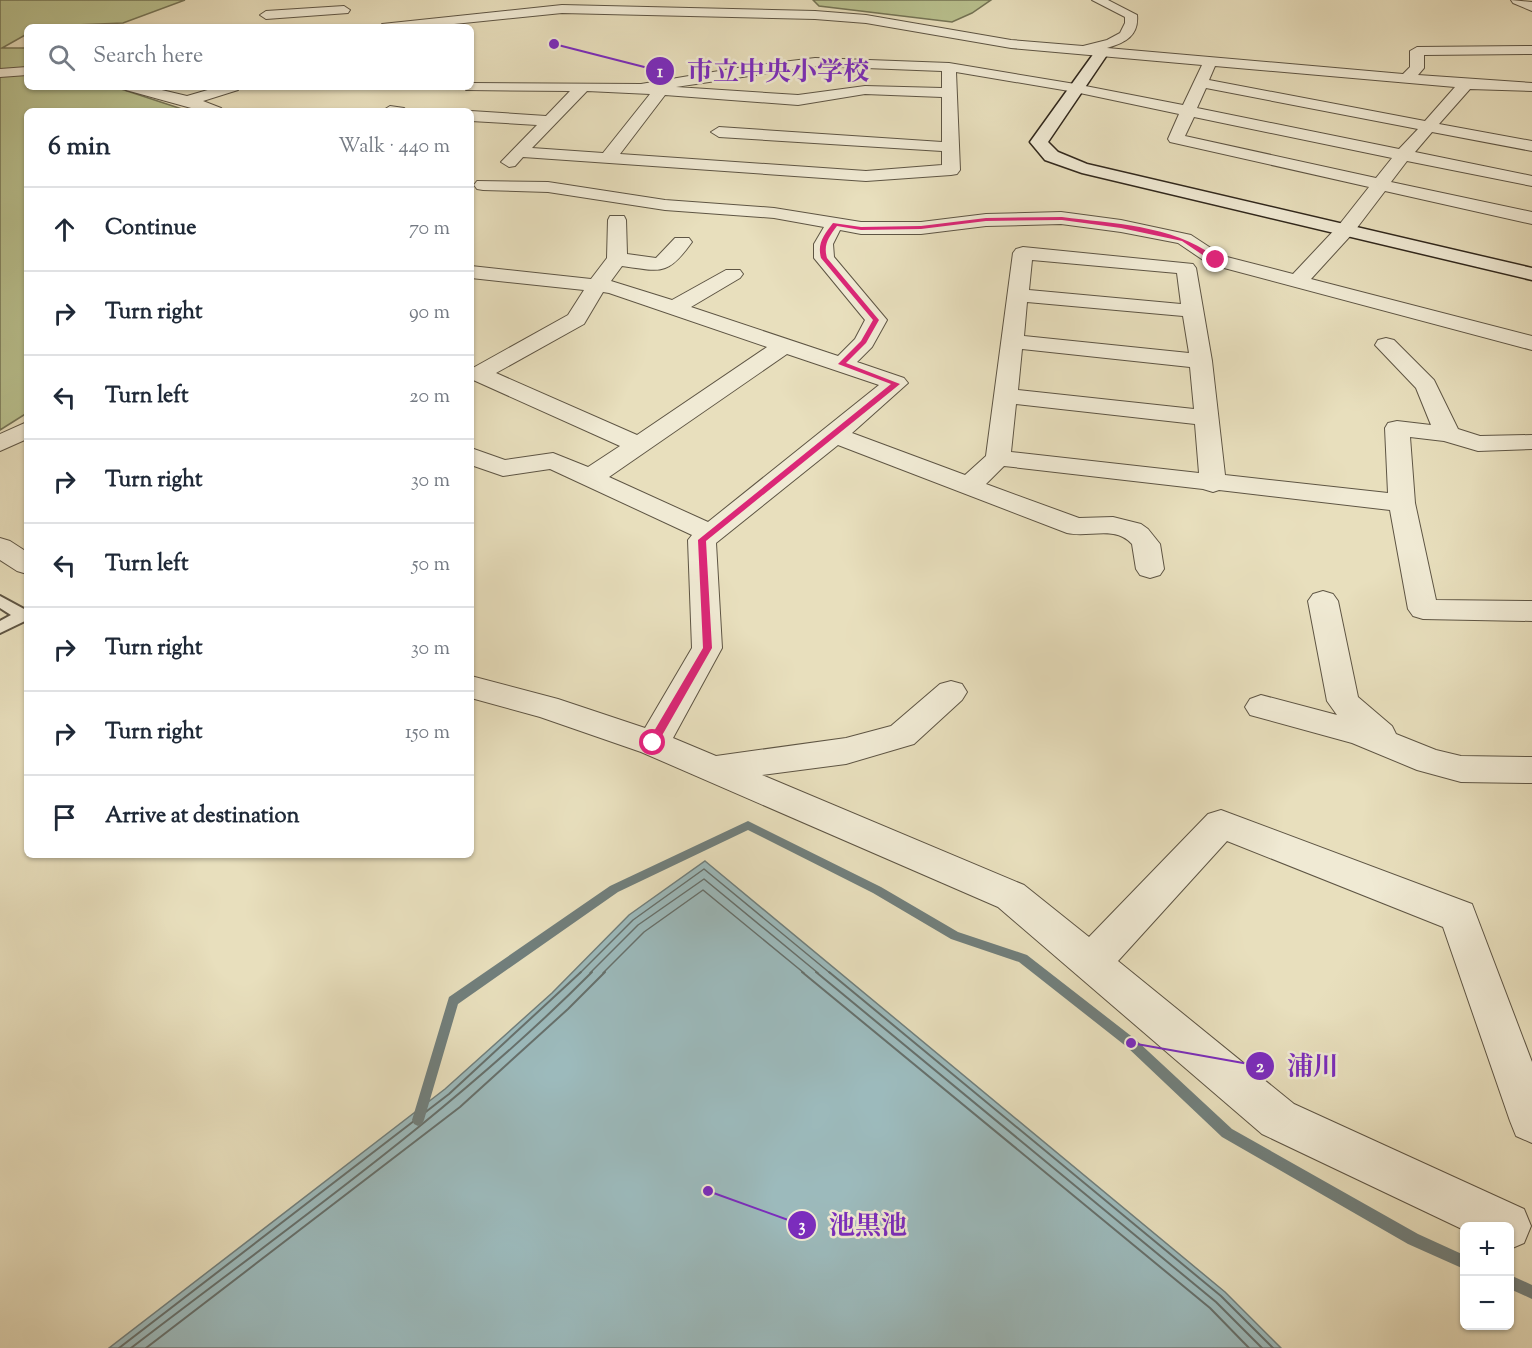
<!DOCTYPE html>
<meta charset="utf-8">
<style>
:root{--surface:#fff;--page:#f6f6f7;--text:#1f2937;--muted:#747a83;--line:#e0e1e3}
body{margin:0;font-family:"Sorts Mill Goudy","Noto Serif JP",serif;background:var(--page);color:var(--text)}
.controls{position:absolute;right:18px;bottom:18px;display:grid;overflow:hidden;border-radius:9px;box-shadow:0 2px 4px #0004}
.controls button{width:54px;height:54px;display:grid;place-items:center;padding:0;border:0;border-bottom:2px solid var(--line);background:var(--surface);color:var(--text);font:30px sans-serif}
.stop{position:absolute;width:18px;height:18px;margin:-14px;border:4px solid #db2777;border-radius:50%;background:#fff}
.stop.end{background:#db2777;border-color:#fff;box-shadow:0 2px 6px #0008}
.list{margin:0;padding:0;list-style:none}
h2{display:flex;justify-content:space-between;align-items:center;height:78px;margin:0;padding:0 24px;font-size:26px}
h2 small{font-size:20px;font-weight:400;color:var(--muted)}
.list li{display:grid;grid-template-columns:39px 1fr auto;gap:18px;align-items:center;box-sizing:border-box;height:84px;padding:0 24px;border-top:2px solid var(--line)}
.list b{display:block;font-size:22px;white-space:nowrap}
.list em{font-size:20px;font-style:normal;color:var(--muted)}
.icon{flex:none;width:33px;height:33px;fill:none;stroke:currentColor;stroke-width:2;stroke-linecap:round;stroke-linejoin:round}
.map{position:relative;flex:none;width:1532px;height:1348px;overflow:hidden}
.search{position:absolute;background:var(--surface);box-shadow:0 2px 4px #0004;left:24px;top:24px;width:450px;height:66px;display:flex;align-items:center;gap:15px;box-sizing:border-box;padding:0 21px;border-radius:9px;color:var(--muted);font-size:22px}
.panel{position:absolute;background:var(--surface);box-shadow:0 2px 4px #0004;left:24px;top:108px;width:450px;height:750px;border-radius:9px}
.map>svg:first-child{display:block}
.green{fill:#b9c18f;stroke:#747456;stroke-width:1.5}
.water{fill:#9cbabc;stroke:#717f7c;stroke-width:1.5}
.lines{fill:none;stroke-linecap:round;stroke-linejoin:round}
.shore-far1{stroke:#66706c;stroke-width:1.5}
.shore{stroke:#66706c;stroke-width:2}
.stream{fill:#717f7c;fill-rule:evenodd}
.lane-casing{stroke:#5e5544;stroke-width:4}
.street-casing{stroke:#5e5544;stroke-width:2}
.secondary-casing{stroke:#30271c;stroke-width:3}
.lane{fill:#f0ead4;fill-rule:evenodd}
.street{fill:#f0ead4;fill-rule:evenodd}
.secondary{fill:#f0ead4;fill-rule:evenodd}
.route{fill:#db2777}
.leader{fill:none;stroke:#7b2cbf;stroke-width:2}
.callout-dot{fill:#7b2cbf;stroke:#f0ead4;stroke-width:2}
.mark-label{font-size:18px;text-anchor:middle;font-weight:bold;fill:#fff}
.callout-label{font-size:26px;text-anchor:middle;font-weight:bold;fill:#7b2cbf;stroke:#f0ead4;stroke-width:5;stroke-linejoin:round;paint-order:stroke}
</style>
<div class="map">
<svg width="1532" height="1348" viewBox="0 0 1532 1348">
<rect width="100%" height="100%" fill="#e8dfbd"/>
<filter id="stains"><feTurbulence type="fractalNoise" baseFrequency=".00333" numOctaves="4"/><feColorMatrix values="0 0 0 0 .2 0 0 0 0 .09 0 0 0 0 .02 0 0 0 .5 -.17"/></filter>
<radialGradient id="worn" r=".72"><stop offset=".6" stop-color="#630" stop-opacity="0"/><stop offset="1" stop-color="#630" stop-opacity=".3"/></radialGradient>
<!-- green -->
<path class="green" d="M0 0H185L123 23 27 27V34L2 48H27V87H115L188 111H27V413L0 430Z
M813 0H991L972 13 952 22 819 6Z"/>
<!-- water -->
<path class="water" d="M705 861 1225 1292 1281 1348H109L445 1089 552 993 629 915Z"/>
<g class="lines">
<!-- shore-far1 -->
<path class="shore-far1" d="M580 973 633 920 704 869 830 973
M590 973 638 925 704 879 818 973
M603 973 644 932 703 890 804 973"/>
<!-- shore -->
<path class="shore" d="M802 972 1210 1308 1249 1348
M816 972 1216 1302 1262 1348
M829 972 1221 1296 1273 1348
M119 1348 449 1094 581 972
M131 1348C288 1227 452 1113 592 972
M146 1348 460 1107 568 1009 605 972"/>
<!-- stream -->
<path class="stream" d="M748 821 881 887 958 932 1027 955 1135 1039 1232 1129 1418 1234 1464 1255V1269L1408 1244 1222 1137 1127 1047 1019 962 951 939 873 893 748 830 618 892 458 1004 424 1120 422 1124 418 1126 414 1124 412 1120 449 997 610 886Z
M1510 1275 1532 1285V1299L1510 1289Z"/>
<defs>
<path id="lane" d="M0 596 24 609 27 608V620L0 633V621L11 615 0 608Z"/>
<path id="street" d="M1092 0H1108L1137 15C1139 36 1125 43 1107 48L1403 74 1410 67V51L1417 47 1532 46V54L1424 55V68L1418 75 1532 83V91L1470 89 1439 124 1532 141V151L1432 132 1415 152 1532 176V186L1407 161 1391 182 1532 212V224L1385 191 1353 233 1311 279 1532 336V350L1209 264 1178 243 1121 232 1061 224 986 226 921 234H861L840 230 833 244 834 257 887 320 872 347 857 362 904 378 908 383 852 433 965 475 986 456 1013 253 1016 249 1023 247 1193 264 1196 268 1212 361 1225 475 1388 493 1385 428 1388 423 1397 421 1431 425 1416 388 1375 345 1378 340 1386 338 1394 340 1434 380 1458 429 1480 436 1532 435V449L1478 451 1444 441 1410 437 1415 503 1436 600 1532 601V621L1423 619 1413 616 1408 609 1390 510 1219 490 1213 492 1203 489 1004 466 986 484 1079 518 1113 517 1141 524 1148 529 1160 544 1164 569 1160 575 1150 578 1140 575 1136 569 1132 544C1115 525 1089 538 1067 533L838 445 716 543 722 648 673 738 716 756 846 738 891 726 940 684 951 681 962 684 967 692 962 700 914 744 846 764 762 775 1024 885 1089 937 1208 814 1221 810 1472 904 1532 1062V1143L1516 1136 1510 1121 1443 927 1227 841 1118 961 1294 1104 1524 1209 1531 1226 1524 1243 1510 1249V1226H1464V1230L1262 1134 998 907 641 752 540 717 471 698V676L558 699 645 728 692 648 688 540 692 535 550 469 503 476 471 465V448L505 460 553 453 588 467 620 446 471 379V369L568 315 584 290 471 278V266L591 279 607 258 608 220 610 216H624L626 220 627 254 656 258 675 238H689L692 242C667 277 660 271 622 266L611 281 672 300 726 270H740L743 274 740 278 691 307 838 356 855 339 865 320 814 258V244L824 227 774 218 665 210 548 192 483 190 477 189 474 185 477 181 548 182 665 200 774 208 861 222H921L986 214 1061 212 1121 220 1191 235 1223 256 1293 274 1339 225 1369 187 1170 142 1168 139 1179 114 1075 92 956 72 960 170 957 174 951 175 866 181 523 157 515 166 509 167 501 162 537 125 471 121V111L546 116 570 91 466 90 464 87H471V83L641 84 749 66 815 58 949 63 1075 84 1183 105 1202 65 1011 48 866 23 815 19 562 13 425 27H381L382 24 562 5 815 11 866 15 1011 40 1083 46 1107 40 1120 33 1125 23V17ZM815 66 942 71V88L865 86 798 95 676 87ZM1215 66 1455 87 1425 121 1209 80ZM1206 88 1418 129 1399 149 1197 108ZM587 91 650 94 603 153 532 148ZM865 94 942 97V142L719 127 711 132 719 137 942 151V165L866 171 620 154 665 95 798 105ZM1194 117 1392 158 1376 178 1185 136ZM1032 260 1177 273 1181 304 1029 290ZM603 292 609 293 767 347 637 435 496 373 584 324ZM1027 302 1183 316 1189 353 1024 336ZM1022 349 1190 367 1194 409 1018 390ZM787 354 879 385 708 522 609 477ZM1016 404 1195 424 1199 473 1011 452Z
M1511 0 1532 2V11L1513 3Z
M344 6 350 10 348 13 266 19 260 15 266 11Z
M27 67V75L0 77V69Z
M124 87H149L187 96 218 87H240L238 90 203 101 221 108 224 111H202L126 90Z
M390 106 404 108 407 111H382Z
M27 422V439L0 451V434Z
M0 538 10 541 27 552V574L17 571 0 560Z
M1323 591 1333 594 1338 601 1358 697 1392 726 1396 734 1436 750 1461 756 1532 757V783L1461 782 1417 770 1352 743 1250 715 1245 707 1250 699 1261 695 1337 715 1327 701 1308 601 1313 594Z"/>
<path id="secondary" d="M1102 48 1109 52 1048 142 1058 152 1087 164 1532 268V280L1082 173 1045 160 1030 142 1097 49Z"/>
</defs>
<!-- lane casing -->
<use href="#lane" class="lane-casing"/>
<!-- street casing -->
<use href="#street" class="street-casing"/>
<!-- secondary casing -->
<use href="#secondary" class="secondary-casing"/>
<!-- lane -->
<use href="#lane" class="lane"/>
<!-- street -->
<use href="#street" class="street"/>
<!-- secondary -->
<use href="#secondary" class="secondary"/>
</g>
<!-- route -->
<path class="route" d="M1062 217C1114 224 1177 225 1219 260L1213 262 1182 241 1121 228 1062 220 986 221 921 229 861 230 837 226C829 237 823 244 827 258L879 320 866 343 846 363 900 384 706 541 712 648 656 746H649L647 743 703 648 698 540 891 384 838 364 861 341 873 320 821 258C817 243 824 235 833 223L861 227 921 226 986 218Z"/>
<!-- callouts -->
<path class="leader" d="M554 44L660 71M1131 1043L1260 1066M708 1191L802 1225"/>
<g class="callout-dot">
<circle cx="554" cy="44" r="6"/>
<circle cx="1131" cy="1043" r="6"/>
<circle cx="708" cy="1191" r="6"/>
<circle cx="660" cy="71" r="15"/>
<circle cx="1260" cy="1066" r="15"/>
<circle cx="802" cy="1225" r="15"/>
</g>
<g class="mark-label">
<text x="660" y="77">1</text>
<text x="1260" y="1072">2</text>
<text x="802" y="1231">3</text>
</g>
<g class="callout-label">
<text x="778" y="80">市立中央小学校</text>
<text x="1313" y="1075">浦川</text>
<text x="868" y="1234">池黒池</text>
</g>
<rect width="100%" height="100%" filter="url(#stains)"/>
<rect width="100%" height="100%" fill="url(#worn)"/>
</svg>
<div class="controls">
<button>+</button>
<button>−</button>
</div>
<div class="stop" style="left:653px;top:743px"></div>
<div class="stop end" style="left:1216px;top:260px"></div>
<div class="search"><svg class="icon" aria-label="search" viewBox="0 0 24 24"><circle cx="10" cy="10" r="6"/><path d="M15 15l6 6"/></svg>Search here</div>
<section class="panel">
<h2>6 min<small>Walk · 440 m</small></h2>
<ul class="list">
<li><svg class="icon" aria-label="ahead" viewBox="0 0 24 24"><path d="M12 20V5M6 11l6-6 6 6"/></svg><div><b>Continue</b></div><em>70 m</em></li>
<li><svg class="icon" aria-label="right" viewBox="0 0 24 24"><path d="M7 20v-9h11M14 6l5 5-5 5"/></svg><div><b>Turn right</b></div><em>90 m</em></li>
<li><svg class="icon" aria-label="left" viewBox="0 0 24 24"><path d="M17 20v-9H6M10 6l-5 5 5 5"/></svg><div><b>Turn left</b></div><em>20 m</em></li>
<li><svg class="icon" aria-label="right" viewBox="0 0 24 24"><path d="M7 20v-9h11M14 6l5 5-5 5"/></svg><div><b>Turn right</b></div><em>30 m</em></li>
<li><svg class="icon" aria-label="left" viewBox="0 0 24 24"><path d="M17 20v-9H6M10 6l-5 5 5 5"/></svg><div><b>Turn left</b></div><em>50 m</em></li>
<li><svg class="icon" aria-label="right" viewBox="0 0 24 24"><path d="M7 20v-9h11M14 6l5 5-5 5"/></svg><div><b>Turn right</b></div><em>30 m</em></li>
<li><svg class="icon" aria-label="right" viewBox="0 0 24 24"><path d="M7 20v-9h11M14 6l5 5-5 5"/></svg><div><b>Turn right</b></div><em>150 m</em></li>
<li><svg class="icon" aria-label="arrive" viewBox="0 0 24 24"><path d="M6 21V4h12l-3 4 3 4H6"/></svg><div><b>Arrive at destination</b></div></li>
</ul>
</section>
</div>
